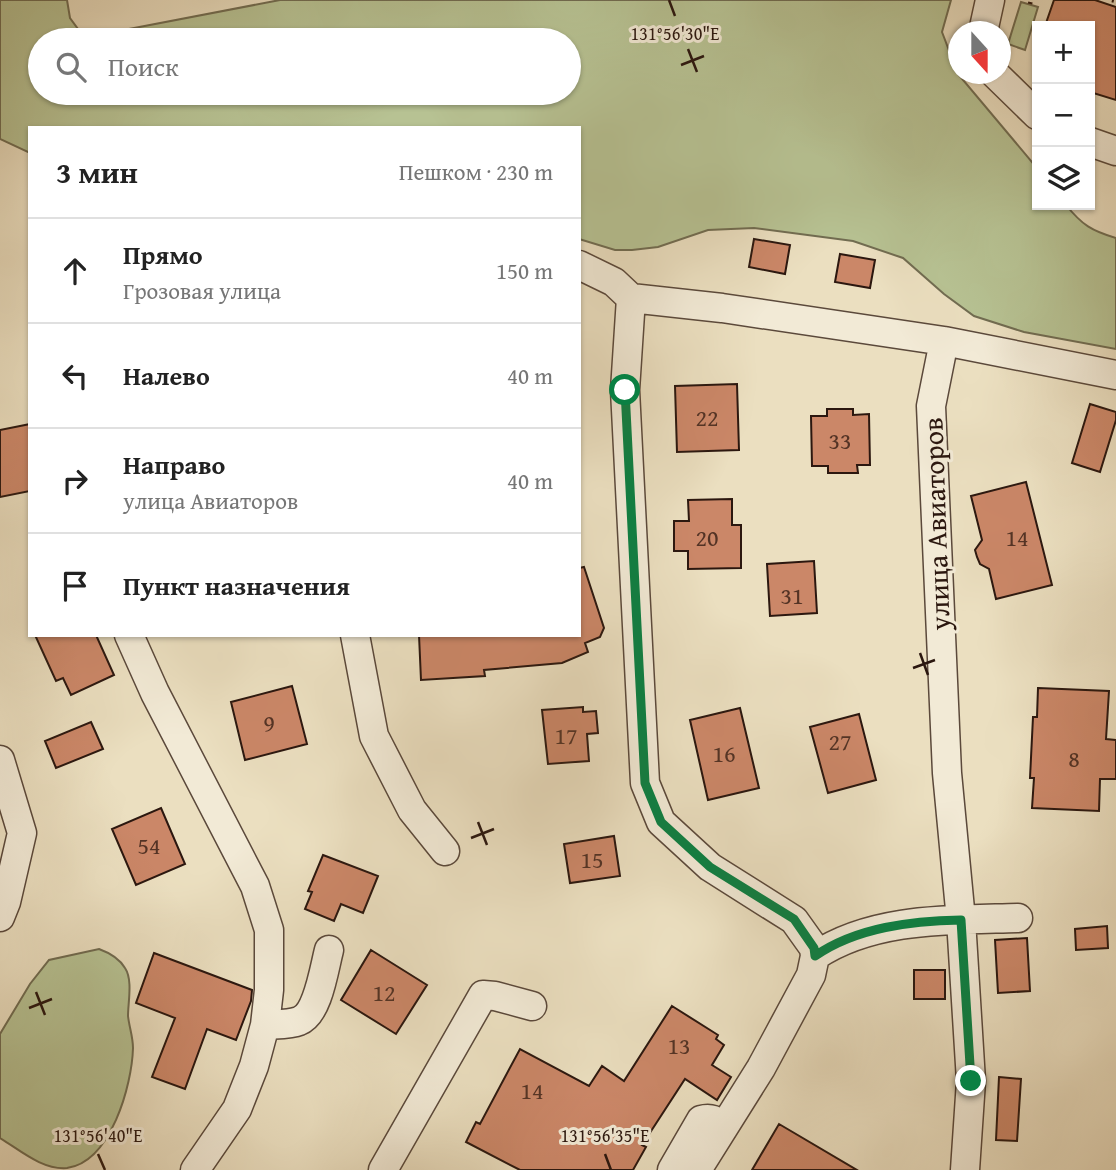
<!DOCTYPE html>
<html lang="ru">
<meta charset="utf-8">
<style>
:root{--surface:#fff;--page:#f2f2f2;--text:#222;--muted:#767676;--line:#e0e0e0}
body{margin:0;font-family:"Gentium Book Plus",serif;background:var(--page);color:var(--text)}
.controls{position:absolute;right:21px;top:21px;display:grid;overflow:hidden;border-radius:0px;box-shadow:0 2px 5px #0004}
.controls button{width:63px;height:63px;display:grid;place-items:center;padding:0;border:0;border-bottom:2px solid var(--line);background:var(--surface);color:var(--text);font:35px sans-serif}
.compass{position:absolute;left:948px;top:21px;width:63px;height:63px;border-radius:50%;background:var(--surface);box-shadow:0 2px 5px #0004;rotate:159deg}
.stop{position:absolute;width:21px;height:21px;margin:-16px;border:5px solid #0b8043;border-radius:50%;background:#fff}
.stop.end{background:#0b8043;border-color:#fff;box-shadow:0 2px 7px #0008}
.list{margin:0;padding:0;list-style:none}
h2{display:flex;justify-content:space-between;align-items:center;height:91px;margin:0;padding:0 28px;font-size:30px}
h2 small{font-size:23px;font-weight:400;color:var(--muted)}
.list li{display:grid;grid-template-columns:46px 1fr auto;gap:21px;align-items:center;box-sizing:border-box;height:105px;padding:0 28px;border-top:2px solid var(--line)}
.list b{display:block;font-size:26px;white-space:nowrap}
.list p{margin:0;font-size:23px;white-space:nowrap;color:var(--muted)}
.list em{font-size:23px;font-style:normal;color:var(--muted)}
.icon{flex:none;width:38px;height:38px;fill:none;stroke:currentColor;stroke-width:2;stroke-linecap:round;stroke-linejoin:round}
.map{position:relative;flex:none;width:1116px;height:1170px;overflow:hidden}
.search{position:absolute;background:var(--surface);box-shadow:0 2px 5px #0004;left:28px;top:28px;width:553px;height:77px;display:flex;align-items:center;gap:18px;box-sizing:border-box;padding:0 24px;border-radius:38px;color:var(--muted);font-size:26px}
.panel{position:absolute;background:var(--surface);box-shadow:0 2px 5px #0004;left:28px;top:126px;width:553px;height:511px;border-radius:0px}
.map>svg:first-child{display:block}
.green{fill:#b7c293;stroke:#716c51;stroke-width:2;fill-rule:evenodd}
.building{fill:#cb8768;stroke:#2b170f;stroke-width:2}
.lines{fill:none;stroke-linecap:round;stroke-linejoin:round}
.minor-casing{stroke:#5b493b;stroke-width:31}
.path{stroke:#2b170f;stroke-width:4.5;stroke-dasharray:2 3.5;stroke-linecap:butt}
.minor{stroke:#f2ead6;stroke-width:28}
.route{stroke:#0b8043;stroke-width:9}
.ticks{fill:none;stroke:#2b170f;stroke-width:2.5}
.labels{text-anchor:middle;stroke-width:6;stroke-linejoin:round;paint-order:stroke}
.number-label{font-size:24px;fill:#533325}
.street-label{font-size:28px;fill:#2b170f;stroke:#f2ead6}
.ticks-label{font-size:18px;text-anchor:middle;fill:#2b170f;stroke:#f2ead6;stroke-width:6;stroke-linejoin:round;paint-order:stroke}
</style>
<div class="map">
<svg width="1116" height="1170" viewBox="0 0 1116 1170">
<rect width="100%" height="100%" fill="#ebdfc0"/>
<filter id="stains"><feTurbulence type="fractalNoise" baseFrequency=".00286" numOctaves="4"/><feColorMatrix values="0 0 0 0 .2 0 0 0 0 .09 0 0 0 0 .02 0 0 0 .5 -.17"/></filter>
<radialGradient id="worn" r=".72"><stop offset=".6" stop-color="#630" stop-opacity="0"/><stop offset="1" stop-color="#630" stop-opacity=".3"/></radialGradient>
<!-- green -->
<path class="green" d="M0 0H67L70 18 81 33 103 34 280 0H951L942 32 958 74 1037 168V205H1066C1082 225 1092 231 1116 238V349L1024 332 974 316 944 294 903 258 853 241 754 228 708 230 658 247 632 250H615L579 239V128H30V153L0 139ZM569 40V93H40V40Z
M1021 2 1038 7 1025 50 1008 44Z
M99 949C110 953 119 958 125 968 133 980 128 1002 128 1016 129 1026 133 1037 133 1048 132 1085 111 1162 67 1168 42 1170 20 1150 0 1138V1034L30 984 49 960Z"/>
<!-- building -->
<path class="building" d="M1054 0H1095L1116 7V100L1090 92V26H1045Z
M754 239 790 245 785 274 749 267Z
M840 254 875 260 870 288 835 282Z
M737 384 739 450 677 452 675 386Z
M1090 404 1116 412V420L1100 472 1072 463Z
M827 409H853V415L869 414 870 465H857L858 473H828V466H812L811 416H827Z
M30 424V491L0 497V430Z
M1026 482 1052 585 996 599 989 569 980 564 977 557 975 550 982 540 971 496Z
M732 499V525H741V568L688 569V551H674V521H689L688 500Z
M814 561 817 613 770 616 767 564Z
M584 567 604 628 600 637 585 643 588 652 562 663 484 670 485 676 421 680 419 635H579V568Z
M35 635H96L114 675 71 695 63 678 56 681Z
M292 686 307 744 245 760 231 702Z
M1038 688 1109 691 1106 739 1116 740V779H1100L1099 811 1032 808 1034 778H1030L1033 717H1037Z
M583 707V712L596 711 598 733 587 734 589 761 548 764 542 710Z
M740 708 759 788 708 800 690 720Z
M859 714 876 780 828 793 810 727Z
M91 722 103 749 56 768 45 741Z
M161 808 185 864 136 885 112 829Z
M614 836 620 876 570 883 564 844Z
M323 855 378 876 363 913 341 904 334 921 305 909 312 892 308 891Z
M1107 926 1108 948 1076 950 1075 929Z
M1027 938 1030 991 998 993 995 940Z
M371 950 427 985 396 1034 341 1000Z
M154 953 252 990 251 1001 236 1040 207 1029 185 1089 152 1077 175 1018 136 1003Z
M914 970H945V999H914Z
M672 1006 718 1035 716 1039 724 1045 712 1065 731 1077 717 1100 685 1079 642 1145 646 1147 633 1170H520L466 1142 476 1122 480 1124 520 1049 589 1086 602 1066 624 1081Z
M999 1077 1021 1079 1017 1141 996 1140Z
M779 1124 857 1170H752Z"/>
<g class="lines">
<defs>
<path id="minor" d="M983 32 990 0
M995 74 1037 115
M1090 142 1116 151
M579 265 614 282 631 298 722 308 944 341 1116 375
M631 298 625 390 645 783 661 822 710 867 794 920 814 948 815 956 811 975 761 1068 697 1170
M944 341 931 406 947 773 961 920 971 1081 965 1170
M129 635 155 693 255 886 269 930V990L265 1025 254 1066 237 1109 195 1170
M355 635 374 736 412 810 445 851
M0 760 22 833 6 902 0 917
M815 956C873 917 951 920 1018 918
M265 1025C275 1024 289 1025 299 1021 318 1014 324 969 329 950
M383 1170 483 995 495 996 532 1006
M672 1170 701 1120C712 1117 716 1121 724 1127"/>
</defs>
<!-- minor casing -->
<use href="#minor" class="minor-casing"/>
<!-- path -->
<path class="path" d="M1112 0 1116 1
M1030 4 1031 0"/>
<!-- minor -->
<use href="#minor" class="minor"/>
</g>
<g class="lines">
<!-- route -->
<path class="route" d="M625 390 645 783 661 822 710 867 794 919 814 948 815 956C857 927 912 921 961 920L971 1081"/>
</g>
<!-- ticks -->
<path class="ticks" d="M669 0 675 16M688 49 697 72M681 65 704 56M920 653 928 675M913 668 935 660M478 822 487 845M471 838 494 829M36 992 45 1015M29 1008 52 999M98 1154 105 1170M605 1154 611 1170"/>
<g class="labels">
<!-- number labels -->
<g class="number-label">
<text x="707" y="426">22</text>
<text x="840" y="449">33</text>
<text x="707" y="546">20</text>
<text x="1017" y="546">14</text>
<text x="792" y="604">31</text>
<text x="269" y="731">9</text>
<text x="566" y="744">17</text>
<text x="840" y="750">27</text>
<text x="724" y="762">16</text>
<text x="1074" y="767">8</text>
<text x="149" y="854">54</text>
<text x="592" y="868">15</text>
<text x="384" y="1001">12</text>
<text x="679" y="1054">13</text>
<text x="532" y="1099">14</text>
</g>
<!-- street labels -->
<g class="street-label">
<text transform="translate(936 524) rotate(-92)" y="10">улица Авиаторов</text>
</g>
</g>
<g class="ticks-label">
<text x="675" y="40">131°56'30"E</text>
<text x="98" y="1142">131°56'40"E</text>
<text x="605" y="1142">131°56'35"E</text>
</g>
<rect width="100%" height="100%" filter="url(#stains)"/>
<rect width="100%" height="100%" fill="url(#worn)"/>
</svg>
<div class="controls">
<button>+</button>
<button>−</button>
<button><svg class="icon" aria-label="layers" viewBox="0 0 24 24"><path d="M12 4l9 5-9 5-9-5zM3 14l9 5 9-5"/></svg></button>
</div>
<svg class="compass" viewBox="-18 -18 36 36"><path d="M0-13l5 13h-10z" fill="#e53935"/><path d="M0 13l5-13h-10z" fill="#767676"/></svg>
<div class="stop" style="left:625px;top:390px"></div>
<div class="stop end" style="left:971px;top:1081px"></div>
<div class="search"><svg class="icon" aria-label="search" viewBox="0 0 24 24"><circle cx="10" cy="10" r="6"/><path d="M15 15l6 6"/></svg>Поиск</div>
<section class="panel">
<h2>3 мин<small>Пешком · 230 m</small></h2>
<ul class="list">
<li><svg class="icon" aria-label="ahead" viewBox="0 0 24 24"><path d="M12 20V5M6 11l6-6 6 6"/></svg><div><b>Прямо</b><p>Грозовая улица</p></div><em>150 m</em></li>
<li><svg class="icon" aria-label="left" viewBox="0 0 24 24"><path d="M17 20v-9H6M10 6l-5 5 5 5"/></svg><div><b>Налево</b></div><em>40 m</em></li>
<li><svg class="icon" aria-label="right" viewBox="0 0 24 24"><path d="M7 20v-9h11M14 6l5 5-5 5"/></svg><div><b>Направо</b><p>улица Авиаторов</p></div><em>40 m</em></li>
<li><svg class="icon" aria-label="arrive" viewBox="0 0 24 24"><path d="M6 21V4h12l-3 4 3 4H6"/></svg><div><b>Пункт назначения</b></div></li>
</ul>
</section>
</div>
